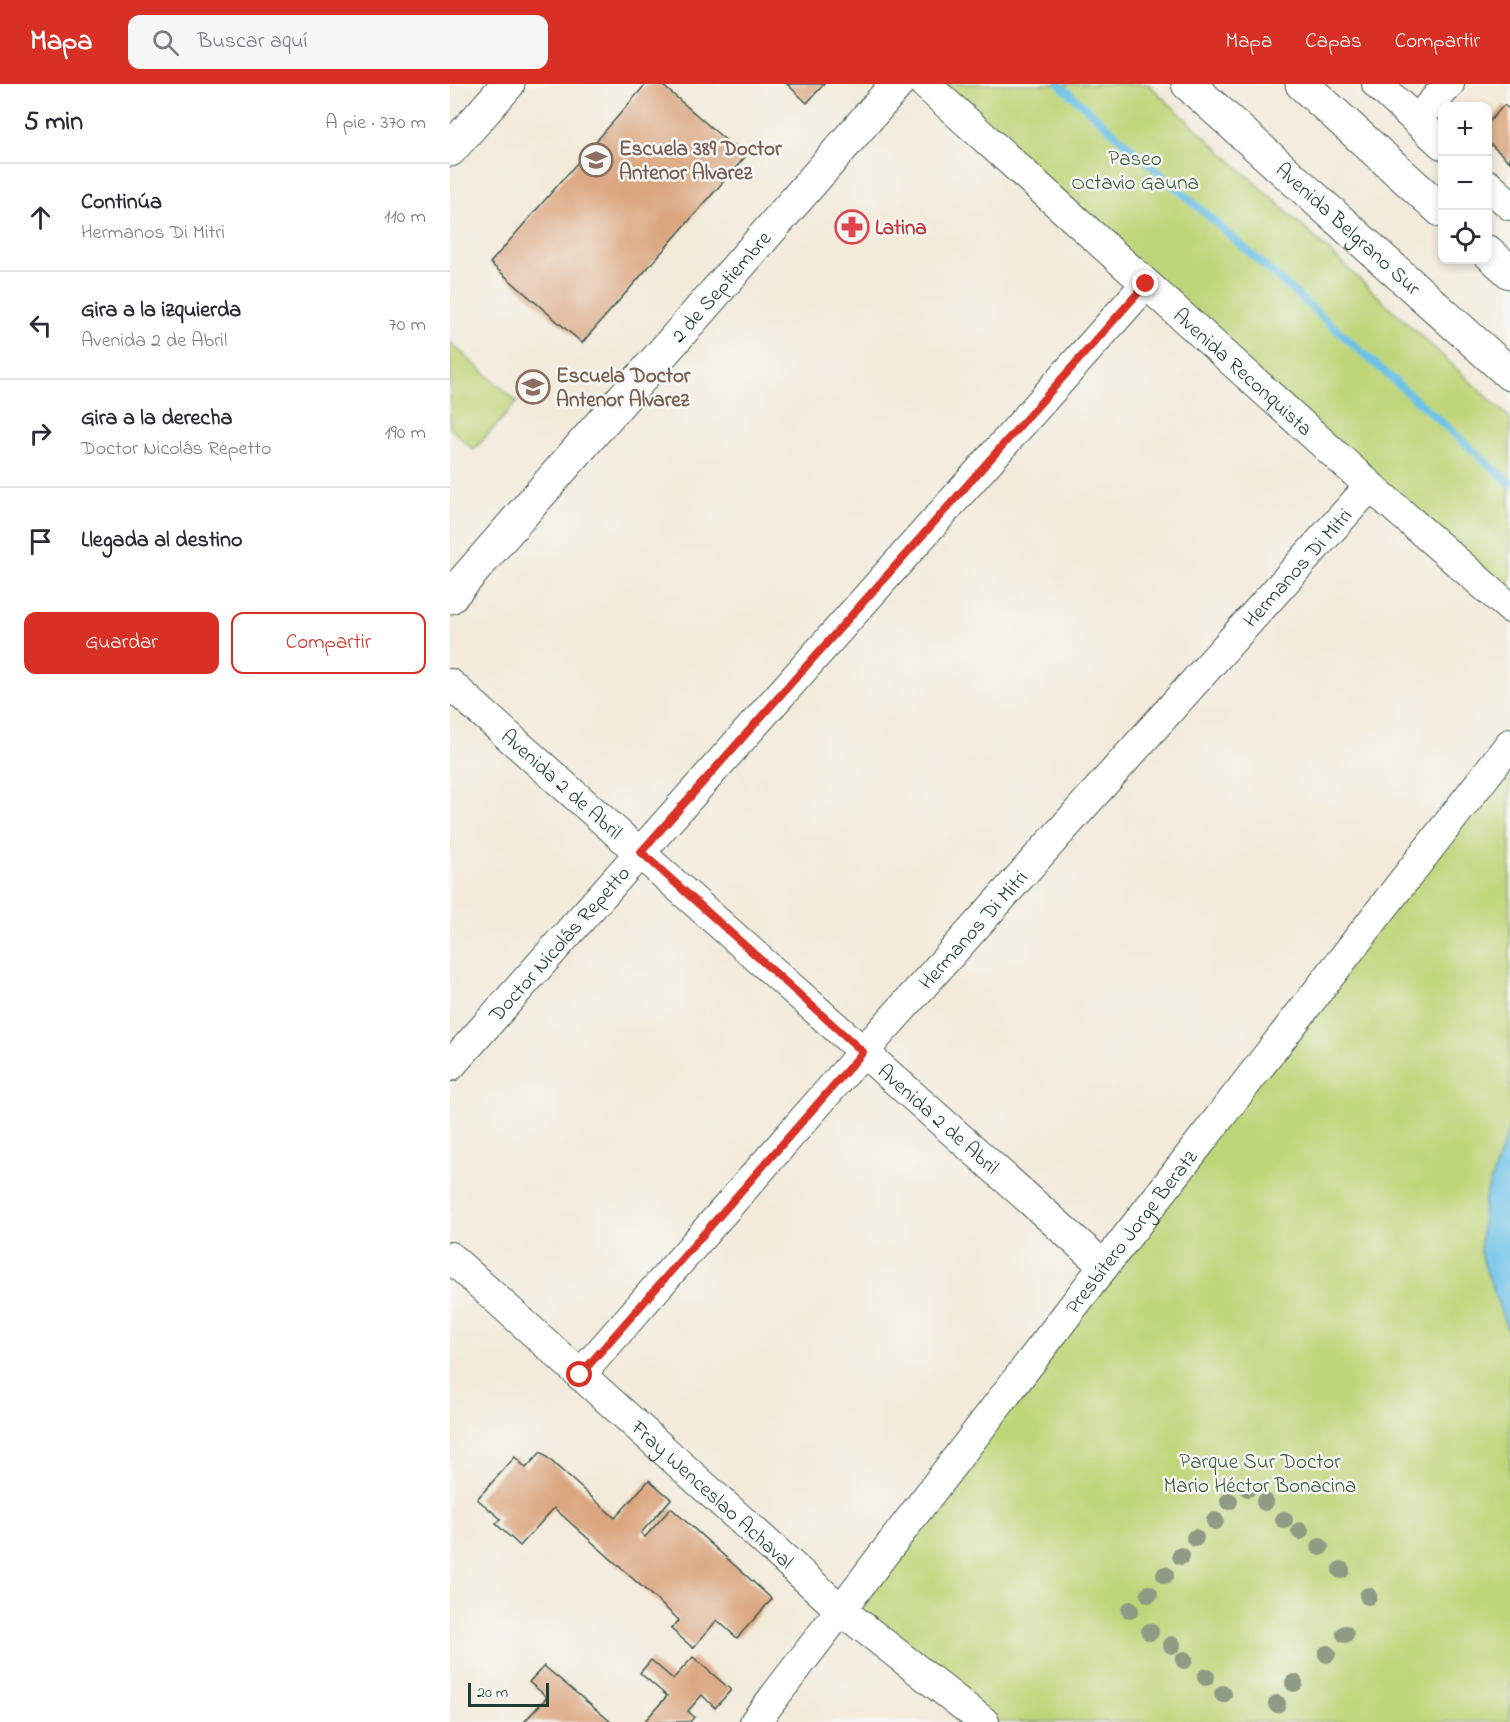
<!DOCTYPE html>
<html lang="es">
<meta charset="utf-8">
<style>
:root{--surface:#fff;--page:#f7f7f7;--text:#2b2b33;--muted:#7c7c81;--line:#e1e1e2;--accent:#d93025}
body{margin:0;font-family:"Indie Flower",sans-serif;background:var(--page);color:var(--text)}
.controls{position:absolute;right:18px;top:18px;display:grid;overflow:hidden;border-radius:12px;box-shadow:0 3px 9px #0003}
.controls button{width:54px;height:54px;display:grid;place-items:center;padding:0;border:0;border-bottom:2px solid var(--line);background:var(--surface);color:var(--text);font:30px sans-serif}
.scale{position:absolute;left:18px;bottom:15px;width:81px;box-sizing:border-box;padding-left:6px;border:3px solid #1f3d34;border-top:0;font-size:16px;line-height:21px;white-space:nowrap;color:#1f3d34;-webkit-text-stroke:4px #f6f6f2;paint-order:stroke}
.stop{position:absolute;width:18px;height:18px;margin:-14px;border:4px solid #d93025;border-radius:50%;background:#fff}
.stop.end{background:#d93025;border-color:#fff;box-shadow:0 2px 6px #0008}
.list{margin:0;padding:0;list-style:none}
h2{display:flex;justify-content:space-between;align-items:center;height:78px;margin:0;padding:0 24px;font-size:26px}
h2 small{font-size:20px;font-weight:400;color:var(--muted)}
.list li{display:grid;grid-template-columns:39px 1fr auto;gap:18px;align-items:center;box-sizing:border-box;height:108px;padding:0 24px;border-top:2px solid var(--line)}
.list b{display:block;font-size:22px;white-space:nowrap}
.list p{margin:0;font-size:20px;white-space:nowrap;color:var(--muted)}
.list em{font-size:20px;font-style:normal;color:var(--muted)}
.actions{display:flex;gap:12px;padding:18px 24px}
.actions a{flex:1;padding:14px 0;border:2px solid var(--accent);border-radius:12px;text-align:center;font-size:21px;color:var(--accent)}
.actions .main{background:var(--accent);color:#fff}
.icon{flex:none;width:33px;height:33px;fill:none;stroke:currentColor;stroke-width:2;stroke-linecap:round;stroke-linejoin:round}
.map{position:relative;flex:none;width:1060px;height:1638px;overflow:hidden}
header{display:flex;align-items:center;gap:36px;box-sizing:border-box;height:84px;padding:0 30px;background:var(--accent);color:#fff}
header strong{font-size:28px}
nav{display:flex;gap:33px;margin-inline-start:auto;font-size:21px}
.search{width:420px;height:54px;background:var(--page);display:flex;align-items:center;gap:15px;box-sizing:border-box;padding:0 21px;border-radius:12px;color:var(--muted);font-size:22px}
main{display:flex}
aside{flex:1;background:var(--surface)}
.map>svg:first-child{display:block}
.green{fill:#bfd579;stroke:#6f8956;stroke-width:1.5}
.water{fill:#6bc1e8;stroke:#457f8e;stroke-width:1.5}
.lines{fill:none;stroke-linecap:round;stroke-linejoin:round}
.stream{stroke:#6bc1e8;stroke-width:8}
.building{fill:#dba67f}
.street-casing{stroke:#3f574d;stroke-width:32}
.secondary-casing{stroke:#3f574d;stroke-width:35}
.highway-casing{stroke:#3f574d;stroke-width:35}
.street{stroke:#fff;stroke-width:30}
.secondary{stroke:#fff;stroke-width:33}
.highway{stroke:#fff;stroke-width:33}
.tree{fill:#909b86}
.route{stroke:#d93025;stroke-width:8}
.labels{text-anchor:middle;stroke-width:5;stroke-linejoin:round;paint-order:stroke}
.education-label{font-size:21px;font-weight:bold;fill:#785e54;stroke:#f6f6f2;text-anchor:start}
.park-label{font-size:21px;fill:#3f5b42;stroke:#f6f6f2}
.health-label{font-size:21px;font-weight:bold;fill:#be3a42;stroke:#f6f6f2;text-anchor:start}
.street-label{font-size:21px;fill:#1f3d34;stroke:#f6f6f2}
</style>
<header>
<strong>Mapa</strong>
<div class="search"><svg class="icon" aria-label="search" viewBox="0 0 24 24"><circle cx="10" cy="10" r="6"/><path d="M15 15l6 6"/></svg>Buscar aquí</div>
<nav><a>Mapa</a><a>Capas</a><a>Compartir</a></nav>
</header>
<main>
<aside>
<h2>5 min<small>A pie · 370 m</small></h2>
<ul class="list">
<li><svg class="icon" aria-label="ahead" viewBox="0 0 24 24"><path d="M12 20V5M6 11l6-6 6 6"/></svg><div><b>Continúa</b><p>Hermanos Di Mitri</p></div><em>110 m</em></li>
<li><svg class="icon" aria-label="left" viewBox="0 0 24 24"><path d="M17 20v-9H6M10 6l-5 5 5 5"/></svg><div><b>Gira a la izquierda</b><p>Avenida 2 de Abril</p></div><em>70 m</em></li>
<li><svg class="icon" aria-label="right" viewBox="0 0 24 24"><path d="M7 20v-9h11M14 6l5 5-5 5"/></svg><div><b>Gira a la derecha</b><p>Doctor Nicolás Repetto</p></div><em>190 m</em></li>
<li><svg class="icon" aria-label="arrive" viewBox="0 0 24 24"><path d="M6 21V4h12l-3 4 3 4H6"/></svg><div><b>Llegada al destino</b></div></li>
</ul>
<div class="actions"><a class="main">Guardar</a><a>Compartir</a></div>
</aside>
<div class="map">
<svg width="1060" height="1638" viewBox="0 0 1060 1638">
<rect width="100%" height="100%" fill="#f6f6f2"/>
<filter id="ink" filterUnits="userSpaceOnUse"><feTurbulence type="fractalNoise" baseFrequency=".0167" numOctaves="2"/><feDisplacementMap in="SourceGraphic" scale="12" xChannelSelector="R" yChannelSelector="G"/><feConvolveMatrix kernelMatrix="1 2 1 2 8 2 1 2 1" color-interpolation-filters="sRGB"/></filter>
<filter id="wash" filterUnits="userSpaceOnUse"><feTurbulence type="fractalNoise" baseFrequency=".008" numOctaves="4" result="noise"/><feDisplacementMap in="SourceGraphic" scale="24" xChannelSelector="R" yChannelSelector="G"/><feGaussianBlur stdDeviation="1.35" result="paint"/><feColorMatrix in="noise" values="0 0 0 0 0 0 0 0 0 0 0 0 0 0 0 0 0 1.4 0 .05"/><feComposite in="paint" operator="in"/></filter>
<g filter="url(#wash)">
<rect width="100%" height="100%" fill="#f3ead9"/>
<!-- green -->
<path class="green" d="M476 0H698L1060 334V507Z
M0 258 67 318 24 366 0 344Z
M1060 660V1638H534L391 1526Z"/>
<!-- water -->
<path class="water" d="M1060 1040V1253L1030 1169 1034 1117Z"/>
<g class="lines">
<!-- stream -->
<path class="stream" d="M609 0 1060 399"/>
</g>
<g id="blocks">
<!-- building -->
<path class="building" d="M196 0H211L295 73 132 259 40 179Z
M337 0H374L357 19Z
M1054 21 1060 26V78L1038 58V39Z
M91 1368 165 1434 199 1396 221 1415 191 1449 195 1453 221 1424 322 1515 287 1554 267 1536 243 1564 221 1545 229 1536 104 1424 70 1462 46 1440 51 1435 27 1415 65 1373 76 1384Z
M243 1573 281 1606 265 1624 252 1611 238 1627 244 1633 240 1638H194L217 1612 190 1589 201 1576 223 1595Z
M94 1582 161 1638H74L97 1613 79 1598Z"/>
</g>
</g>
<g filter="url(#ink)">
<use href="#blocks" fill-opacity="0" stroke="#3f574d" stroke-width="1.5"/>
<g class="lines">
<defs>
<g id="street">
<path id="s1" d="M475 0 920 402 1060 524"/>
<path d="M927 0 992 60"/>
<path d="M967 36 999 0"/>
<path d="M1038 101 1060 121"/>
<path id="s2" d="M0 600 654 1182"/>
<path id="s3" d="M0 982 696 200"/>
<path id="s4" d="M0 1173 391 1526 534 1638"/>
<path id="s5" d="M130 1291 413 968 920 402"/>
<path id="s6" d="M305 1638 654 1182 1060 660"/>
</g>
<g id="secondary">
<path d="M0 66 58 0"/>
<path id="s7" d="M0 513 447 0"/>
</g>
<g id="highway">
<path id="s8" d="M738 0 1060 290"/>
<path d="M852 0 992 127"/>
<path d="M1038 168 1060 188"/>
</g>
</defs>
<!-- street casing -->
<use href="#street" class="street-casing"/>
<!-- secondary casing -->
<use href="#secondary" class="secondary-casing"/>
<!-- highway casing -->
<use href="#highway" class="highway-casing"/>
<!-- street -->
<use href="#street" class="street"/>
<!-- secondary -->
<use href="#secondary" class="secondary"/>
<!-- highway -->
<use href="#highway" class="highway"/>
</g>
<!-- trees -->
<g class="tree">
<circle cx="798" cy="1404" r="9"/>
<circle cx="779" cy="1417" r="9"/>
<circle cx="815" cy="1418" r="9"/>
<circle cx="834" cy="1436" r="9"/>
<circle cx="765" cy="1437" r="9"/>
<circle cx="850" cy="1447" r="9"/>
<circle cx="745" cy="1454" r="9"/>
<circle cx="870" cy="1463" r="9"/>
<circle cx="731" cy="1472" r="9"/>
<circle cx="891" cy="1486" r="9"/>
<circle cx="715" cy="1491" r="9"/>
<circle cx="699" cy="1510" r="9"/>
<circle cx="918" cy="1512" r="9"/>
<circle cx="680" cy="1526" r="9"/>
<circle cx="700" cy="1548" r="9"/>
<circle cx="895" cy="1550" r="9"/>
<circle cx="722" cy="1561" r="9"/>
<circle cx="877" cy="1570" r="9"/>
<circle cx="734" cy="1576" r="9"/>
<circle cx="756" cy="1593" r="9"/>
<circle cx="844" cy="1599" r="9"/>
<circle cx="773" cy="1610" r="9"/>
<circle cx="827" cy="1620" r="9"/>
</g>
</g>
<g class="lines" filter="url(#ink)">
<!-- route -->
<path class="route" d="M130 1291 413 968 191 768 696 200"/>
</g>
<!-- icons -->
<defs>
<symbol id="school-ring" viewBox="-11 -11 22 22"><circle r="9.5" fill="#f6f6f2" stroke="#8d6e63" stroke-width="1.5"/><path d="M0-5L7-2L0 1L-7-2ZM-4 1L0 2.5L4 1V4Q0 6-4 4Z" fill="#8d6e63"/></symbol>
<symbol id="pharmacy-ring" viewBox="-11 -11 22 22"><circle r="9.5" fill="#f6f6f2" stroke="#e0444e" stroke-width="1.5"/><path d="M-2-6h4v4h4v4h-4v4h-4v-4h-4v-4h4Z" fill="#e0444e"/></symbol>
</defs>
<g fill-rule="evenodd">
<use href="#school-ring" x="127" y="57" width="38" height="38"/>
<use href="#pharmacy-ring" x="383" y="124" width="38" height="38"/>
<use href="#school-ring" x="64" y="284" width="38" height="38"/>
</g>
<g class="labels">
<!-- education labels -->
<g class="education-label">
<text x="169" y="71">Escuela 389 Doctor<tspan x="169" dy="24">Antenor Alvarez</tspan></text>
<text x="106" y="298">Escuela Doctor<tspan x="106" dy="24">Antenor Alvarez</tspan></text>
</g>
<!-- park labels -->
<g class="park-label">
<text x="685" y="81">Paseo<tspan x="685" dy="24">Octavio Gauna</tspan></text>
<text x="810" y="1384">Parque Sur Doctor<tspan x="810" dy="24">Mario Héctor Bonacina</tspan></text>
</g>
<!-- health labels -->
<g class="health-label">
<text x="425" y="150">Latina</text>
</g>
<!-- street labels -->
<g class="street-label">
<text dy="7" stroke="none"><textPath href="#s8" startOffset="216">Avenida Belgrano Sur</textPath></text>
<text dy="7" stroke="none"><textPath href="#s7" startOffset="412">2 de Septiembre</textPath></text>
<text dy="7" stroke="none"><textPath href="#s1" startOffset="429">Avenida Reconquista</textPath></text>
<text dy="7" stroke="none"><textPath href="#s5" startOffset="1080">Hermanos Di Mitri</textPath></text>
<text dy="7" stroke="none"><textPath href="#s2" startOffset="150">Avenida 2 de Abril</textPath></text>
<text dy="7" stroke="none"><textPath href="#s5" startOffset="594">Hermanos Di Mitri</textPath></text>
<text dy="7" stroke="none"><textPath href="#s3" startOffset="164">Doctor Nicolás Repetto</textPath></text>
<text dy="7" stroke="none"><textPath href="#s2" startOffset="654">Avenida 2 de Abril</textPath></text>
<text dy="7" stroke="none"><textPath href="#s6" startOffset="618">Presbítero Jorge Beratz</textPath></text>
<text dy="7" stroke="none"><textPath href="#s4" startOffset="354">Fray Wenceslao Achaval</textPath></text>
</g>
</g>
</svg>
<div class="controls">
<button>+</button>
<button>−</button>
<button><svg class="icon" aria-label="locate" viewBox="0 0 24 24"><circle cx="12" cy="12" r="6"/><path d="M12 2v4M12 18v4M2 12h4M18 12h4"/></svg></button>
</div>
<div class="scale">20 m</div>
<div class="stop" style="left:130px;top:1291px"></div>
<div class="stop end" style="left:696px;top:200px"></div>
</div>
</main>
